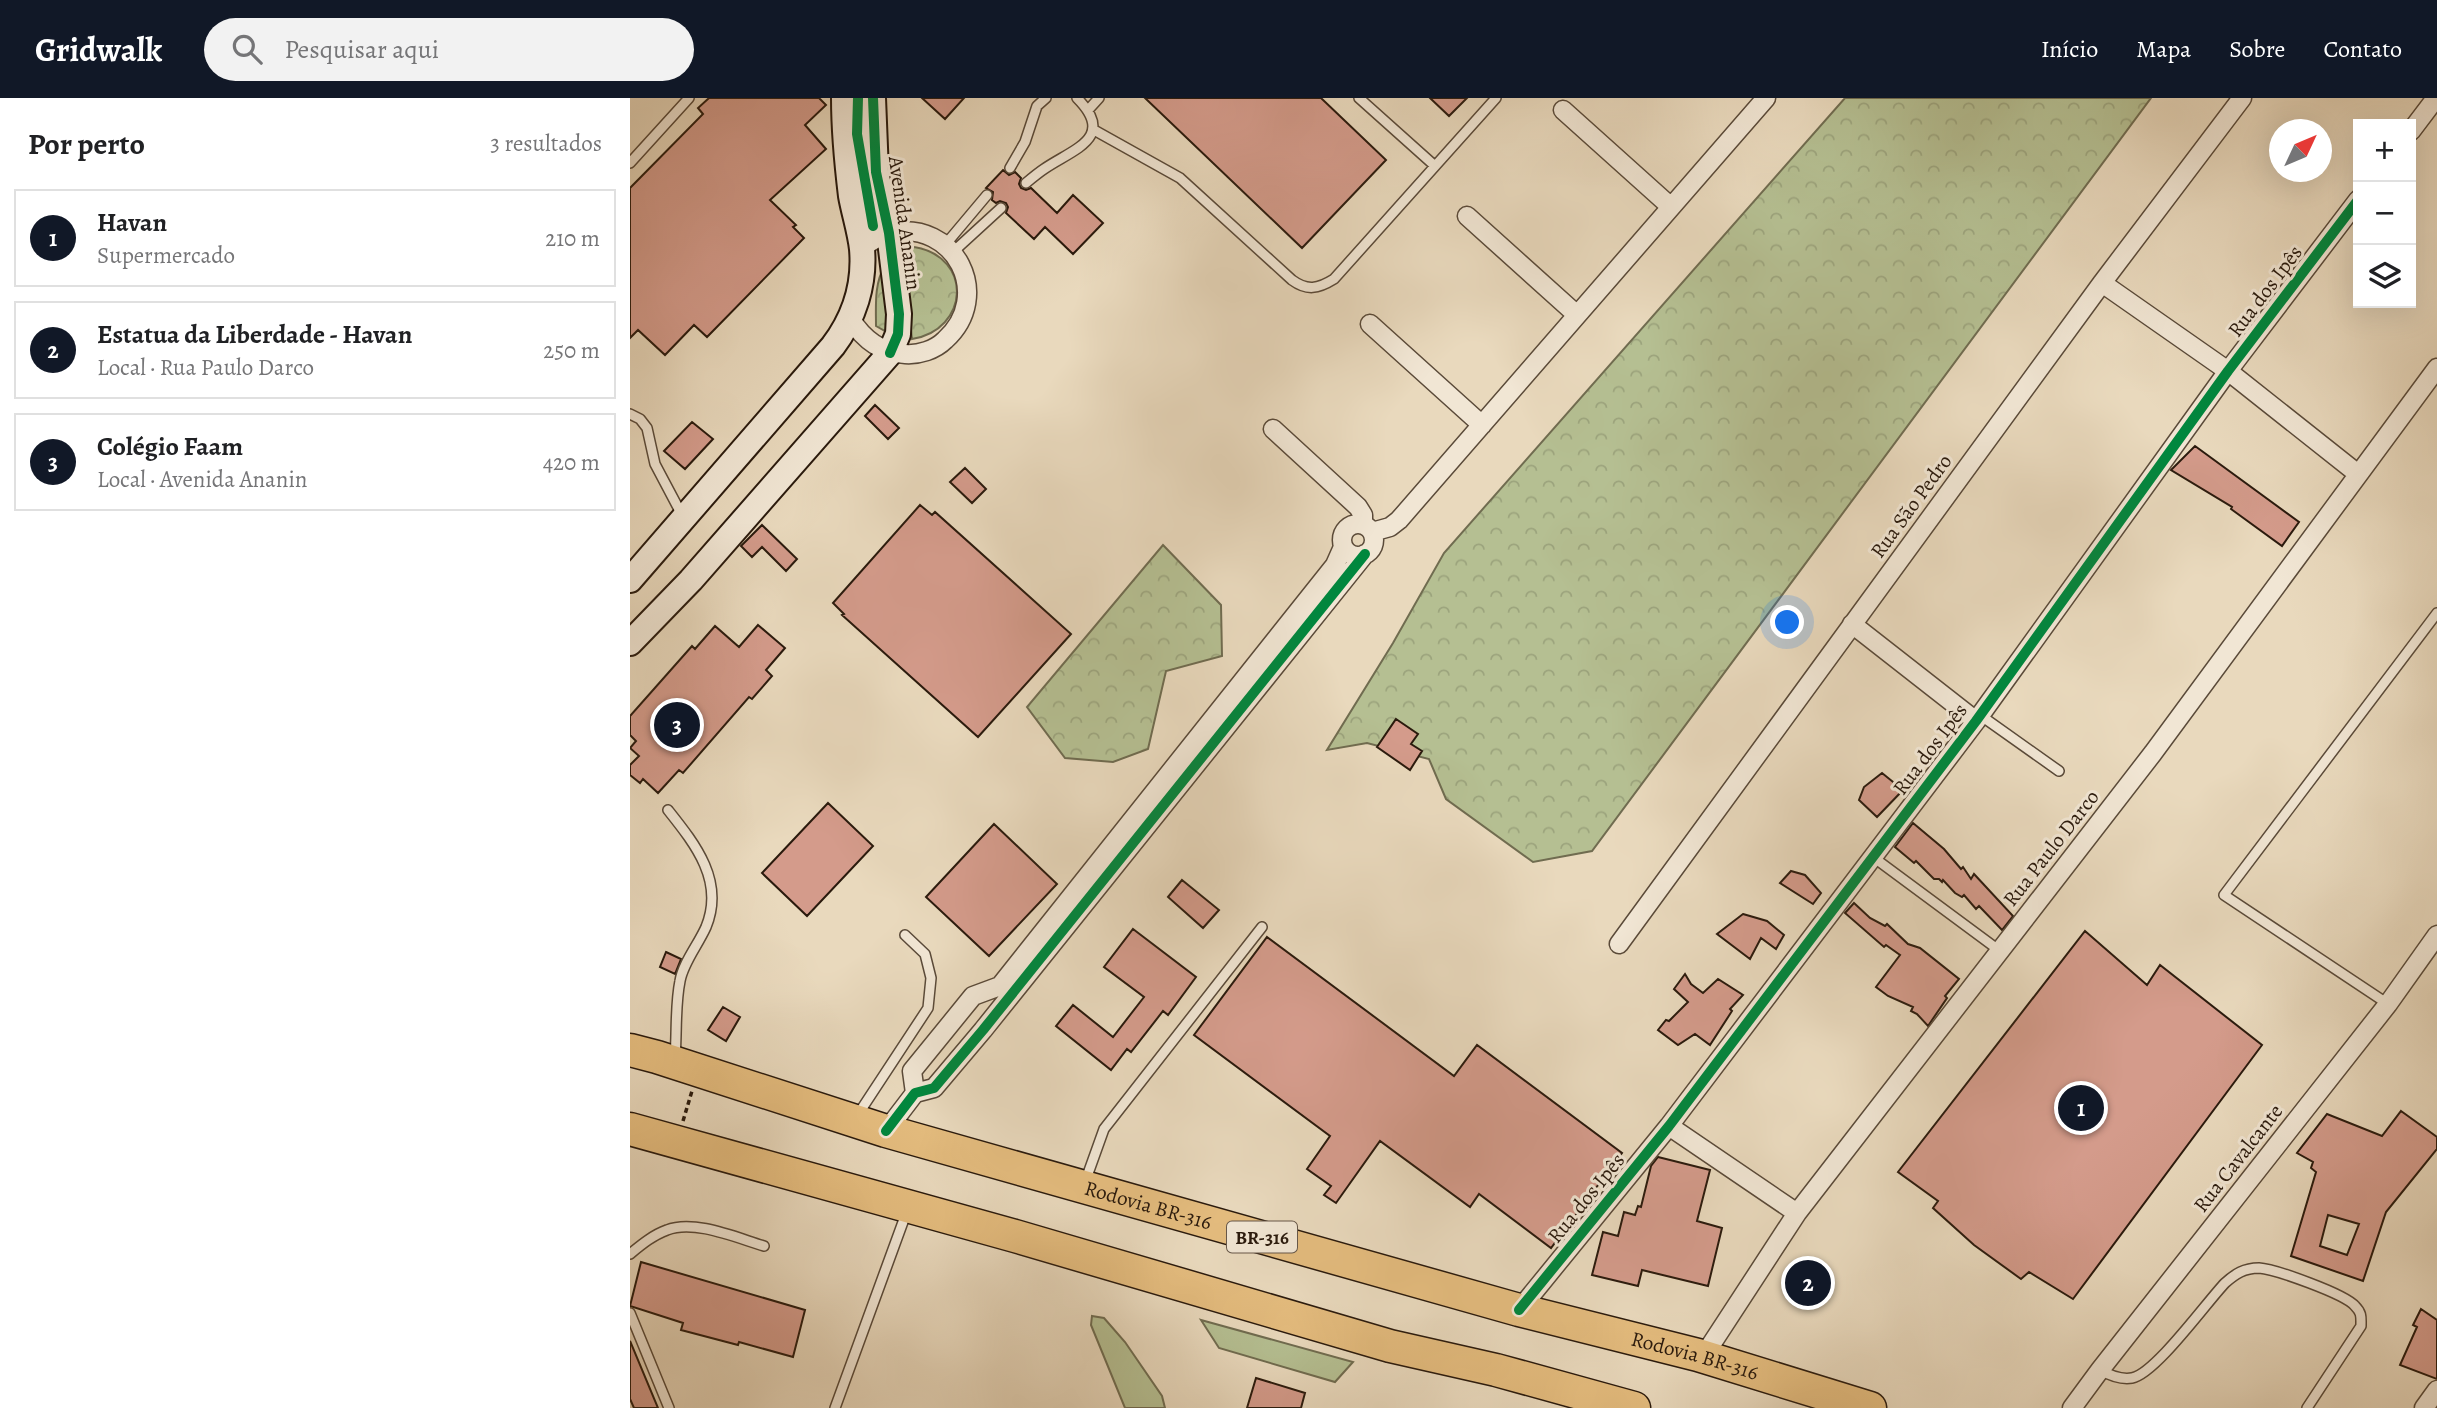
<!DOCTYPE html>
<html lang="pt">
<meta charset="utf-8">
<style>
:root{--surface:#fff;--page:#f2f2f2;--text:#202124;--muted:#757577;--line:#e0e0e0;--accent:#111827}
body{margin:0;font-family:Alegreya,serif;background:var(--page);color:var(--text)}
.controls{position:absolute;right:21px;top:21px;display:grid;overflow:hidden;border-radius:0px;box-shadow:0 7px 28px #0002}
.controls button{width:63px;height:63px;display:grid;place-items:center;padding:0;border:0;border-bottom:2px solid var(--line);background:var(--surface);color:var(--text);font:35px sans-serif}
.compass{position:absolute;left:1639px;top:21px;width:63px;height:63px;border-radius:50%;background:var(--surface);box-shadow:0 7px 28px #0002;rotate:46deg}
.you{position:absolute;left:1158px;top:525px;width:24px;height:24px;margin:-18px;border:5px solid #fff;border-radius:50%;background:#1a73e8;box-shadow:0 0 0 10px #1a73e833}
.badge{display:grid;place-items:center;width:46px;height:46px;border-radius:50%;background:var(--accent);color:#fff;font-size:23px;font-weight:700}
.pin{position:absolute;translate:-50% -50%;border:4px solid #fff;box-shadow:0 2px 7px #0006}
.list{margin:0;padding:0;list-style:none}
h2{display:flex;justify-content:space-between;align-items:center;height:91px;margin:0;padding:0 28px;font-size:30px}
h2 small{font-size:23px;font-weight:400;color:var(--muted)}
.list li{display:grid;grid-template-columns:46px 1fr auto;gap:21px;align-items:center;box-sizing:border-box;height:98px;margin:0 14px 14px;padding:0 14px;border:2px solid var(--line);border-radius:0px}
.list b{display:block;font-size:26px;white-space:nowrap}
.list p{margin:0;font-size:23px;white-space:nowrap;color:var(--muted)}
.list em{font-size:23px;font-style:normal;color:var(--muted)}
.icon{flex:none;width:38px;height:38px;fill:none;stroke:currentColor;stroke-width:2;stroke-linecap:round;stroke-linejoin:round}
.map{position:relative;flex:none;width:1807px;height:1310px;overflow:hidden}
header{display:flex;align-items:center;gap:42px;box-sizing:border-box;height:98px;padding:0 35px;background:var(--accent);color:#fff}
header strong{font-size:33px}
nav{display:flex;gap:38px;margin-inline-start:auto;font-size:24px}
.search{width:490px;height:63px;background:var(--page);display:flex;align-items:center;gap:18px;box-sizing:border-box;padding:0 24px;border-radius:38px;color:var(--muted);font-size:26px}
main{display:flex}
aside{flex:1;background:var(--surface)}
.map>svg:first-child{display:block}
.grass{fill:#b5bf92;stroke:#706c50;stroke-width:2}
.forest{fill:url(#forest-crowns);stroke:#706c50;stroke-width:2}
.building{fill:#d49b8b;stroke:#2a1a0d;stroke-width:2;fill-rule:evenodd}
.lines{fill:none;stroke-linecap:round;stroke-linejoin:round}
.lane-casing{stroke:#5a4a39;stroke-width:12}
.street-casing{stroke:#5a4a39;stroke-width:21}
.secondary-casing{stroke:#2a1a0d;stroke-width:28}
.highway-casing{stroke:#2a1a0d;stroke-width:35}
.path{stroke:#2a1a0d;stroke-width:3.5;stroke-dasharray:5 3.5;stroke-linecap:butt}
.lane{stroke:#f1e6d4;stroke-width:9}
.street{stroke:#f1e6d4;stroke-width:18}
.secondary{stroke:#f1e6d4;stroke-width:24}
.highway{stroke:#e4bc7e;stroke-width:32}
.cycleway-casing{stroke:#f1e6d4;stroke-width:15}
.cycleway{stroke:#00873e;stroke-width:10}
.labels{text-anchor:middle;stroke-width:6;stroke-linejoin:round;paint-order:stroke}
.shield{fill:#f1e6d4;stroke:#665749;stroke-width:2}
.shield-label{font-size:19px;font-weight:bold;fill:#2a1a0d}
.street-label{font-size:21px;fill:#2a1a0d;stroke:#f1e6d4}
</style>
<header>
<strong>Gridwalk</strong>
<div class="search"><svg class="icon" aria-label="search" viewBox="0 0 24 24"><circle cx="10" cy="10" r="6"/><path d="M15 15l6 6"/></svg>Pesquisar aqui</div>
<nav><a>Início</a><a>Mapa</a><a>Sobre</a><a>Contato</a></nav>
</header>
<main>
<aside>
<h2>Por perto<small>3 resultados</small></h2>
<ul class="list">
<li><span class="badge">1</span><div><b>Havan</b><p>Supermercado</p></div><em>210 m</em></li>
<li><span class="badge">2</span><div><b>Estatua da Liberdade - Havan</b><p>Local · Rua Paulo Darco</p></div><em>250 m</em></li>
<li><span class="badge">3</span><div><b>Colégio Faam</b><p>Local · Avenida Ananin</p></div><em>420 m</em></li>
</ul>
</aside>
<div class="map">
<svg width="1807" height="1310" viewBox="0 0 1807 1310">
<defs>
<pattern id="forest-crowns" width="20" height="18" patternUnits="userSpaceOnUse" patternTransform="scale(1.75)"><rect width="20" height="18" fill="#b5bf92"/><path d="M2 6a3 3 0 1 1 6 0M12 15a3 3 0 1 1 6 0" fill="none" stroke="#9ca47d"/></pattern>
</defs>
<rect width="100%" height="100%" fill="#e9d9bd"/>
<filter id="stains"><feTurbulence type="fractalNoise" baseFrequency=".00286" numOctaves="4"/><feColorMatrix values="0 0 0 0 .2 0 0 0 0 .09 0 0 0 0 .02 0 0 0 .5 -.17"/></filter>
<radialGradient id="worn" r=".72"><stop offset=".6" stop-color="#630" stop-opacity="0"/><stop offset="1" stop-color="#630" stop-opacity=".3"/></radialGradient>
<!-- grass -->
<path class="grass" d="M462 1218 474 1220 495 1244 532 1298 535 1310H495L461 1227Z
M571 1222 723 1264 705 1284 589 1250Z"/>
<!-- forest -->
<path class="forest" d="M1215 0H1521L962 753 903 764 816 701 799 661 737 645 697 652 763 545 814 455Z
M284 149C344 159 339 232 282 241L271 151Z
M255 167 259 223 255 233 246 228C246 207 244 186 255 167Z
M533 447 591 507 592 558 536 573 518 651 483 664 435 660 397 609Z"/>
<!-- building -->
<path class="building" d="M79 0H189L196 7 175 27 196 51 140 102 166 127 163 129 174 140 77 239 64 227 35 257 8 232 0 240V90L73 16 68 10Z
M292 0H334L315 21Z
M515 0H691L756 62 672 150Z
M800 0H837L819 18Z
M373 72 379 77 385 74 391 80 389 86 391 90 396 92 401 90 427 115 443 97 473 125 443 156 415 129 404 141 376 115 378 109 376 105 370 103 366 105 362 102 363 94 356 90Z
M245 307 269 330 258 341 235 318Z
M62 324 83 341 55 371 34 353Z
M1565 348 1669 424 1652 448 1601 411 1602 409 1541 372Z
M335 370 356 391 342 405 320 384Z
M290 407 302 417 305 414 441 536 348 639 212 517 214 516 203 505Z
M132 427 167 461 156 473 132 449 122 459 111 448Z
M128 527 155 550 136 572 142 578 122 601 119 599 53 675 49 672 28 695 13 681 10 685 0 677V667L9 658 0 650 6 643 0 637V618L62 548 65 551 85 528 109 549Z
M766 621 788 636 781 646 792 653 780 672 747 649Z
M1252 675 1273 692 1247 719 1229 702 1234 689Z
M198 705 243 748 177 818 132 775Z
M1283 725 1314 751 1331 771 1333 769 1341 781 1344 776 1383 818 1372 832 1349 808 1346 811 1334 797 1332 799 1325 795 1313 782 1312 784 1309 781H1304L1286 763 1284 765 1265 749Z
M364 726 427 786 359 858 296 799Z
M1161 773 1175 777 1191 795 1183 806 1150 785Z
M552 782 589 812 573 830 538 799Z
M1224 805 1240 820 1255 828 1257 826 1278 846 1290 850 1329 881 1315 898 1317 900 1298 928 1287 916 1281 913 1283 909 1258 898 1246 889 1270 857 1256 847 1254 849 1215 815Z
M1113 816 1137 823 1154 837 1146 851 1131 840 1120 861 1087 836Z
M503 831 566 879 538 917 533 913 501 954 497 951 481 972 426 928 443 907 483 939 514 899 474 869Z
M1455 833 1517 887 1530 867 1632 947 1443 1201 1399 1174 1391 1181 1344 1147 1303 1110 1308 1103 1268 1074Z
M637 839 824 978 847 947 992 1055 921 1150 849 1096 840 1109 750 1043 706 1105 694 1097 701 1088 677 1071 700 1038 564 937Z
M36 854 51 861 45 876 30 869Z
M1055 876 1061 886 1073 895 1088 881 1113 897 1100 911 1102 913 1080 947 1065 936 1048 947 1028 932 1036 922 1039 923 1058 904 1044 891Z
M93 909 110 919 96 943 78 932Z
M1771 1013 1807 1039V1051L1756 1114 1733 1183 1661 1158 1686 1074 1681 1070 1683 1064 1667 1055 1697 1016 1752 1038ZM1698 1117 1729 1126 1717 1157 1690 1148Z
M1028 1059 1080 1072 1067 1123 1092 1130 1078 1188 1012 1172 1008 1188 962 1177 973 1134 988 1138 994 1114 1005 1117 1008 1108 1011 1109 1021 1068Z
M11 1164 175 1212 163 1259 109 1244 108 1247 51 1232 53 1225 0 1208Z
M1791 1211 1807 1222V1281L1770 1267 1787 1229 1783 1227Z
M0 1243 28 1310H4L0 1301Z
M626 1280 675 1295 671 1310H617Z"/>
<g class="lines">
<defs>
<path id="lane" d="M729 0 805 68
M459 11 469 0
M464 32 550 80 662 182C677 193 688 191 704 181L866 0
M0 65 59 0
M380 70 395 44 407 8 416 0
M396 85C402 80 408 75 414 71 443 51 487 40 447 0
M315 147 357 97
M323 154 371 110
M0 316 10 321 17 330 25 366 52 417
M1350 617 1429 673
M38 712C65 746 95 783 76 829 68 847 53 865 50 883 45 907 47 935 45 959
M1243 759 1370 853
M1758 906 1594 797 1807 515
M227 1018 298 910 301 880 295 856 275 837
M455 1084 474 1031 632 829
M0 1156C11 1147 23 1137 37 1132 64 1121 107 1140 134 1148
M0 1215 39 1310
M1470 1272C1479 1277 1490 1282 1502 1280 1525 1276 1576 1205 1595 1185 1605 1176 1614 1170 1629 1170 1645 1171 1715 1196 1725 1208 1732 1215 1731 1219 1731 1228L1677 1310
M205 1310 277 1113"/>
<path id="street" d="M933 12 1041 109
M1781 33 1806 0
M837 118 947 217
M1472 185 1598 273 1728 376
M220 220C233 241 250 255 275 256 289 257 305 252 315 242 364 198 325 121 260 135 250 137 240 144 232 150
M740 226 852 327
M643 331 728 409 733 417V426
M712 442a16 16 0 1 1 32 0a16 16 0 1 1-32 0Z
M742 434 760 429 769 422 1136 0
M1222 526 1346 623
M989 846 1472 185 1612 0
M285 995 282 973 343 898 370 888 705 467 713 449
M1039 1028 1167 1115
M256 1033 285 995 304 990 353 932 735 456
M889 1212 1039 1028 1346 623 1598 273 1728 102
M1073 1259 1167 1115 1523 655 1807 270
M1442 1310 1470 1272 1758 906 1807 837
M1794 1310 1807 1292"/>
<path id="secondary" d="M0 482 203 248C224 220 235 186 232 151 230 133 224 115 221 98 217 65 214 33 214 0
M0 545 61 482 260 255 268 236 269 216 259 135 246 74 243 0"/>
<g id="highway">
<path id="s1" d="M0 952 27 959 256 1033 889 1212 1068 1257 1240 1310"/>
<path d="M0 1031 385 1138 760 1248 866 1272 1004 1310"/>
</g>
</defs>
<!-- lane casing -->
<use href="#lane" class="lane-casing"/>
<!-- street casing -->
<use href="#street" class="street-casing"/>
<!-- secondary casing -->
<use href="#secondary" class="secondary-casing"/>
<!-- highway casing -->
<use href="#highway" class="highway-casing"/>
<!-- path -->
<path class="path" d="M53 1023 62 993"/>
<!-- lane -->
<use href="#lane" class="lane"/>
<!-- street -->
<use href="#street" class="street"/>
<!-- secondary -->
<use href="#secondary" class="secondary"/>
<!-- highway -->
<use href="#highway" class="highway"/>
<defs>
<path id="cycleway" d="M228 0 227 36 243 128
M243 0 246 74 259 135 269 216 268 236 260 255
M256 1033 285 995 304 990 353 932 735 456
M889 1212 1039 1028 1346 623 1598 273 1728 102"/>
</defs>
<!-- cycleway casing -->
<use href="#cycleway" class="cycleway-casing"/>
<!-- cycleway -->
<use href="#cycleway" class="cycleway"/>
</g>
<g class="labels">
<!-- shield labels -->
<rect class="shield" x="597" y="1123.5" width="70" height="31" rx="5"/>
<g class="shield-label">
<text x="632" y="1146">BR-316</text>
</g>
<!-- street labels -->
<g class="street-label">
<text transform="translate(275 125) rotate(82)" y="7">Avenida Ananin</text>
<text transform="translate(1635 193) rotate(-53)" y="7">Rua dos Ipês</text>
<text transform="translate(1281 408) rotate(-54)" y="7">Rua São Pedro</text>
<text transform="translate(1300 651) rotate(-53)" y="7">Rua dos Ipês</text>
<text transform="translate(1421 750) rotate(-52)" y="7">Rua Paulo Darco</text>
<text transform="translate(1608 1060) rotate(-52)" y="7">Rua Cavalcante</text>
<text transform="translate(956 1100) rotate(-51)" y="7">Rua dos Ipês</text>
<text dy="7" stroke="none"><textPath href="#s1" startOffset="541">Rodovia BR-316</textPath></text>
<text dy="7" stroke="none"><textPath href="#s1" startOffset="1108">Rodovia BR-316</textPath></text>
</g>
</g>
<rect width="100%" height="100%" filter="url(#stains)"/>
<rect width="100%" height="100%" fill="url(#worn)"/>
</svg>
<div class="controls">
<button>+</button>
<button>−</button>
<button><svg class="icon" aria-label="layers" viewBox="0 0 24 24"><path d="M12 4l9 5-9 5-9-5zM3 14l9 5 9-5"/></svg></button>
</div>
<svg class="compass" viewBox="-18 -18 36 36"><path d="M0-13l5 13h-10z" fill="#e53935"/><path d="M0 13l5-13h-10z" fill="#757577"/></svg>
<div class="you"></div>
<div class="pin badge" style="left:1451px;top:1010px">1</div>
<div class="pin badge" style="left:1178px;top:1185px">2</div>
<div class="pin badge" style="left:47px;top:627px">3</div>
</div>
</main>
